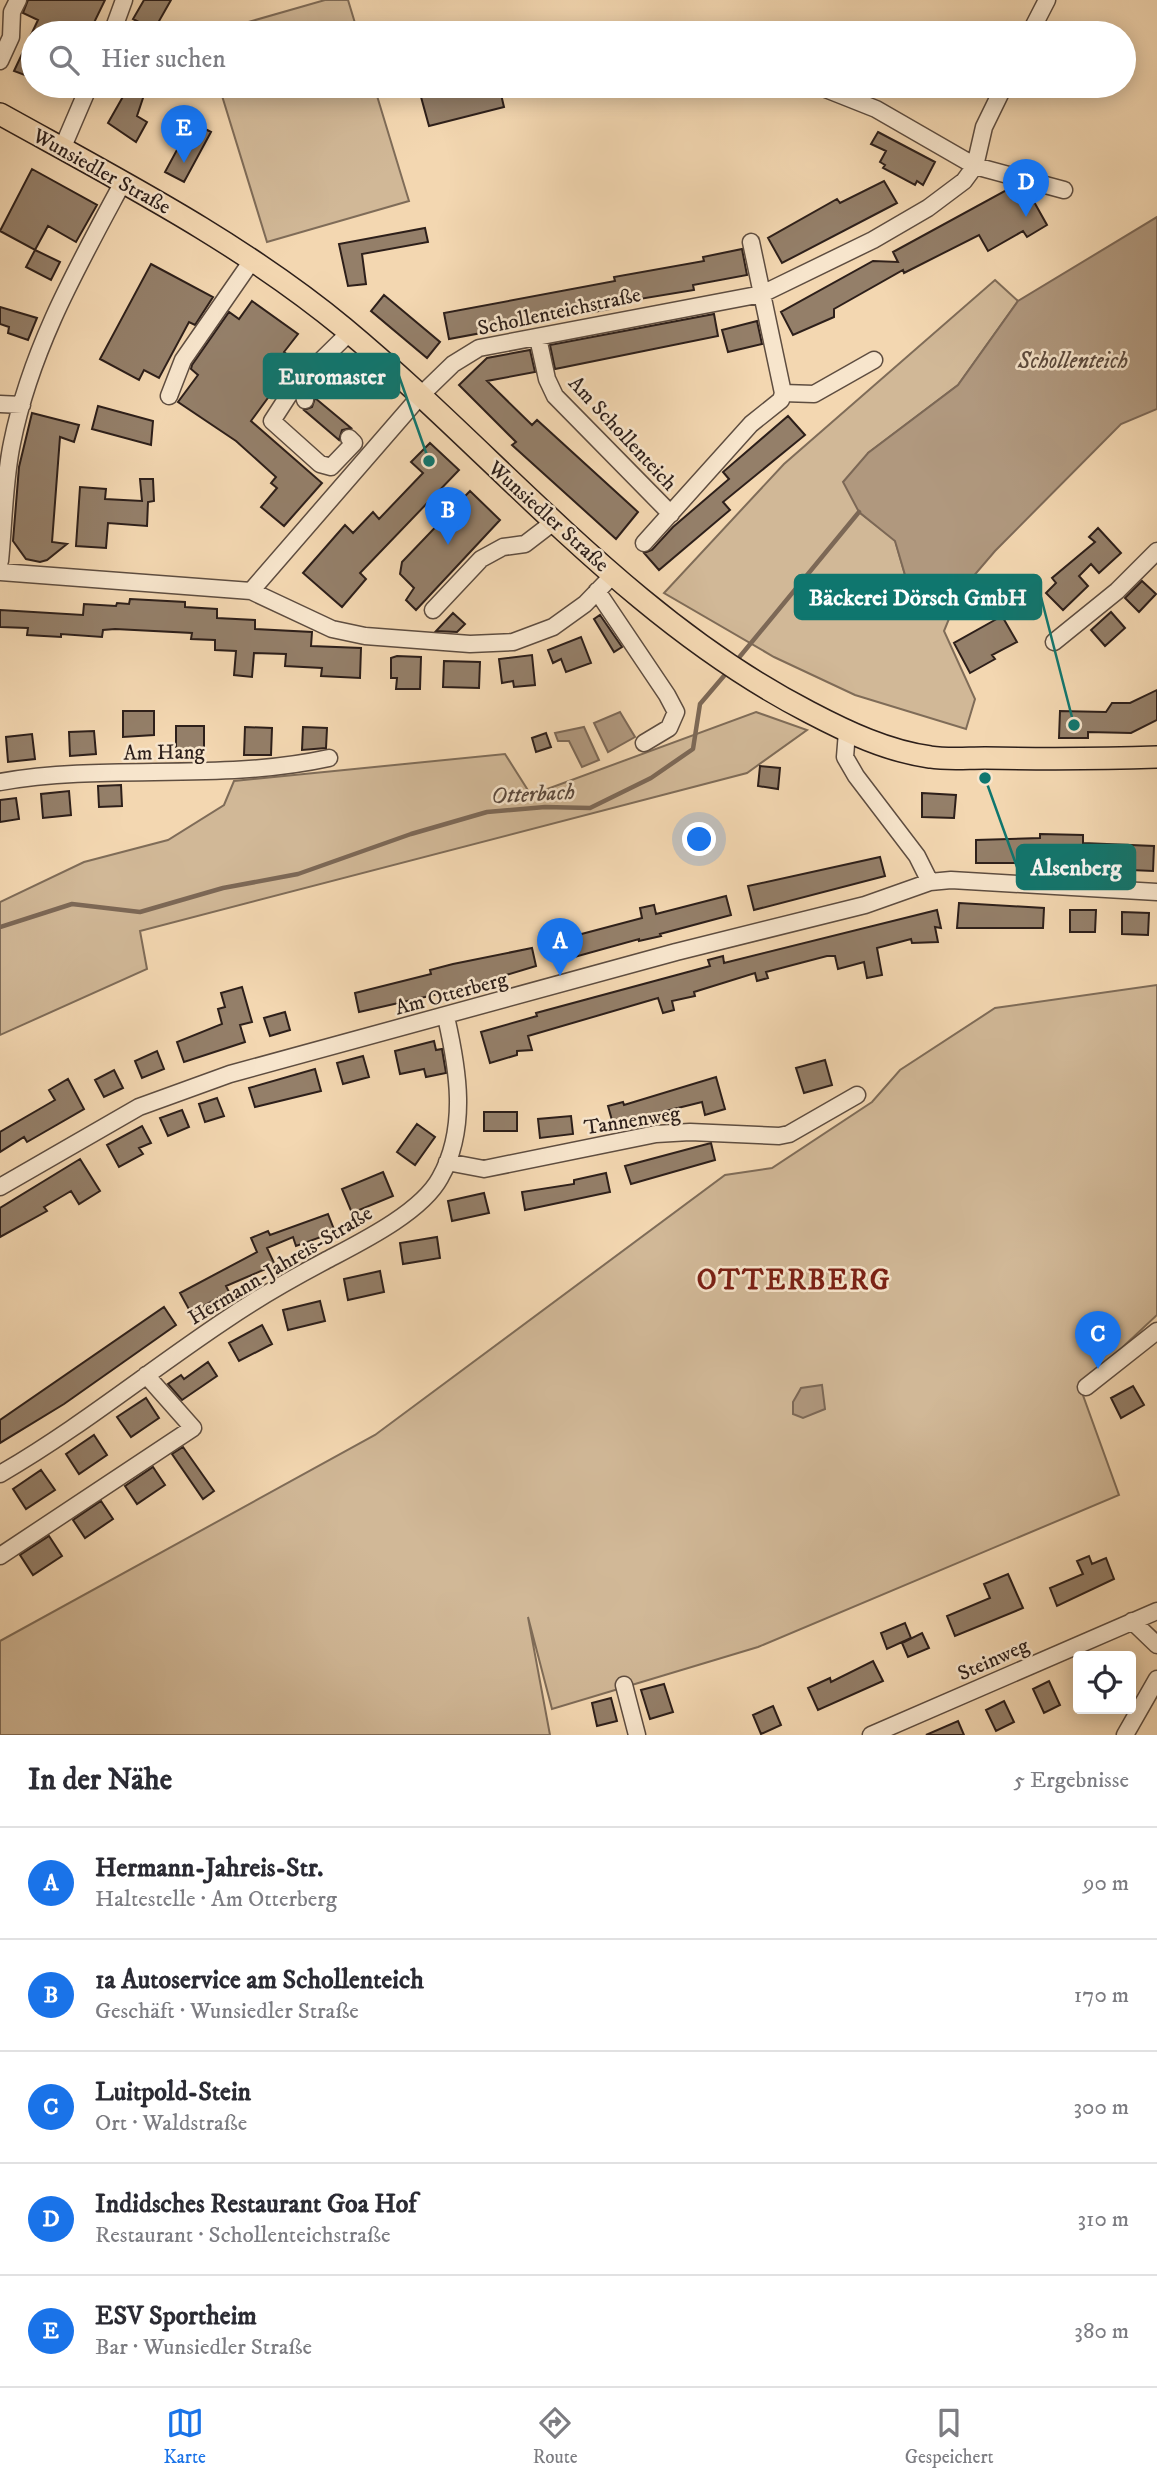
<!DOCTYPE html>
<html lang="de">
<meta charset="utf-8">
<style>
:root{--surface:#fff;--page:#f2f2f3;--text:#2b2b33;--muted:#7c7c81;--line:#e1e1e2;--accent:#1a73e8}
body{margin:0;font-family:"IM FELL DW Pica",serif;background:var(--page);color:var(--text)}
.controls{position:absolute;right:21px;bottom:21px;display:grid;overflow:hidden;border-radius:7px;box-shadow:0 4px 18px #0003}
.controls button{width:63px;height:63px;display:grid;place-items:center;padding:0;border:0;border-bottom:2px solid var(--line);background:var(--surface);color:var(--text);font:35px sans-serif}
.you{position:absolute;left:700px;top:840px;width:24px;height:24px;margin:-18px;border:5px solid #fff;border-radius:50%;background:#1a73e8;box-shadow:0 0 0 10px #1a73e833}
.badge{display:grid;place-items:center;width:46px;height:46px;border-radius:50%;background:var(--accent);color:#fff;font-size:23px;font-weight:700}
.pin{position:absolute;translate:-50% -58px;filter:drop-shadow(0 2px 4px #0008)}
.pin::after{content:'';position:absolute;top:37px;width:24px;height:21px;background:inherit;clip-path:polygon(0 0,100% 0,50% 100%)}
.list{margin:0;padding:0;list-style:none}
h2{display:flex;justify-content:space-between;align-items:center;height:91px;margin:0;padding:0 28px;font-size:30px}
h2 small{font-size:23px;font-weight:400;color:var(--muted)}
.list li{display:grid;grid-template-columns:46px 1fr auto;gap:21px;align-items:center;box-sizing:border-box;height:112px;padding:0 28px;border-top:2px solid var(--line)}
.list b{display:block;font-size:26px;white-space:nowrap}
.list p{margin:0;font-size:23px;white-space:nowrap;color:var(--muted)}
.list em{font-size:23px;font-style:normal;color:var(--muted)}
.icon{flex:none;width:38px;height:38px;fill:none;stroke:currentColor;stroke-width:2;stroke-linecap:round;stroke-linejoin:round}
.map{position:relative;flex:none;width:1157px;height:1735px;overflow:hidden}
.search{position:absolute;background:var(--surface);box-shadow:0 4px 18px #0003;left:21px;right:21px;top:21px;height:77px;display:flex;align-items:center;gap:18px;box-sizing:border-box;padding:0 24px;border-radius:38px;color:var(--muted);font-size:26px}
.sheet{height:651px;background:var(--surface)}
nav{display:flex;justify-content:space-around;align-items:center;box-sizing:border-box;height:98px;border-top:2px solid var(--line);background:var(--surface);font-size:19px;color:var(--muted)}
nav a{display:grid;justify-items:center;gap:4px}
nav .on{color:var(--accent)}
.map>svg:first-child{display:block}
.green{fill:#d1b897;stroke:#7f6c58;stroke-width:2}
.water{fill:#b0987e;stroke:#7c6856;stroke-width:2}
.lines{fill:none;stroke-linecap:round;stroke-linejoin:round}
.stream{stroke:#7c6856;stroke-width:4.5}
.building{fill:#947f69;stroke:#2d1f1a;stroke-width:2}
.minor-casing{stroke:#5e4d40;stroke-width:19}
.major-casing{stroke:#2d1f1a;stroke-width:24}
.minor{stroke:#f7e5cc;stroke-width:16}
.major{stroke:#f3d7b1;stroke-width:21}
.labels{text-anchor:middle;stroke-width:5;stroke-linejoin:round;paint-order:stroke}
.street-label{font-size:21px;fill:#2d1f1a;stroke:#f7e5cc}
.water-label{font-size:23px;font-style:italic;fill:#5b493d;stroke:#f7e5cc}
.district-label{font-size:28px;font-weight:bold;letter-spacing:2px;fill:#7a1f14;stroke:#f7e5cc}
.leader{fill:none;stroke:#0f766e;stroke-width:2.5}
.callout-dot{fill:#0f766e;stroke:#f7e5cc;stroke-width:2.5}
.callout{fill:#0f766e;stroke:#0f766e;stroke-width:2.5}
.callout-label{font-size:23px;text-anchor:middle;font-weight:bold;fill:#fff}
</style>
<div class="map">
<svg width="1157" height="1735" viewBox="0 0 1157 1735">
<rect width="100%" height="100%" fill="#f3d7b1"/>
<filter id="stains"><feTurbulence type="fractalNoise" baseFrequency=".00286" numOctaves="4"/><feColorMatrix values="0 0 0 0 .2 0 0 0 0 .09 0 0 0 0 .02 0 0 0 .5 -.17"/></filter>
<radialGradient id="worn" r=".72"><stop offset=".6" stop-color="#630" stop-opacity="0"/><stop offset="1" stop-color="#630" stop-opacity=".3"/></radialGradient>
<!-- green -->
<path class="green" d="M325 0H348L358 33H210Z
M219 86H374L409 201 267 242Z
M995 280 1018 301 958 385 868 453 859 512 895 540 908 585 960 592 944 631 975 699 966 729 855 695 774 657 664 593 784 464Z
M756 712 807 730 747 773 140 931 147 969 0 1035V902L84 862 168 840 224 805 234 781 505 754 531 795Z
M1157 985V1315L1080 1387 1119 1495 758 1647 552 1709 528 1617 550 1735H0V1641L375 1435 725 1175 772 1168 872 1102 900 1070 995 1008Z"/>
<!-- water -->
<path class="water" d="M1157 217V409L1121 424 995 551 960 592 908 585 895 541 859 512 843 482 868 453 958 385 1018 301Z
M620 712 635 737 608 752 594 723Z
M584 727 599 760 582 767 569 741H558L555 733Z
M822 1385 825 1409 803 1418 793 1414V1402L801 1388Z"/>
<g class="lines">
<!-- stream -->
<path class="stream" d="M737 660 859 512
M0 927 72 904 140 912 223 888 298 874 411 834 487 812 545 807 590 808 651 778 693 749 700 704 729 670"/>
</g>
<!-- building -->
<path class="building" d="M28 0H105L89 33H33V78L14 71 38 20 23 13Z
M144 0H171L154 30 133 19Z
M129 86H147L137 116 147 122 136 142 108 123Z
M418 86H499L504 107 429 126Z
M192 122 211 132 184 182 165 172Z
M878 132 935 162 923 185 917 181 915 185 883 168 885 165 880 162 886 151 871 144Z
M32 169 97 205 76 242 48 226 35 250 0 231Z
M884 181 897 203 782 263 768 238 837 199 840 203Z
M1012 187 1028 191 1047 225 1027 237 1023 231 988 251 979 235 904 273 903 270 834 309V317L793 335 781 312 873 261 898 262 893 252Z
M425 228 428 242 362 254 366 284 348 286 339 244Z
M742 249 747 275 693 285 694 290 609 304 610 309 449 339 444 313 615 281 614 277 704 261 703 257Z
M35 250 60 262 51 280 26 267Z
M151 264 213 297 195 325 189 322 159 378 144 370 139 380 100 359Z
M384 295 440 342 427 358 371 311Z
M252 301 298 334 284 352 295 361 251 421 322 483 284 526 261 507 277 488 271 483 276 477 236 441 178 402 198 375 191 369 192 365 229 312 239 319Z
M0 307 37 318 28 340 8 333 9 327 0 324Z
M714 314 718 336 555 369 550 345Z
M757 321 762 344 728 352 722 330Z
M530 350 535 372 487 381 532 425 537 420 638 512 616 539 512 445 516 442 459 385 487 358Z
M315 398 351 428 342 430 339 440 304 410 312 407Z
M98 406 153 421 151 445 92 429Z
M32 413 79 425 74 442 60 437 52 542 67 544 47 560 40 562 26 559 13 541 19 467Z
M788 416 805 435 723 502 730 510 659 570 644 553 652 550 673 527 729 479 723 472Z
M430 443 459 470 360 573 366 579 342 607 303 573 345 525 353 533 373 512 379 519 423 473 411 462Z
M140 479H153L154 501 148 502 147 526 108 523 106 548 76 546 80 487 106 489 105 499 142 501Z
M470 491 500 520 416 610 406 600 414 588 400 574 402 562Z
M1098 528 1121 553 1099 573 1091 564 1079 576 1088 586 1063 610 1046 593 1056 583 1052 578 1095 542 1089 537Z
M1142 581 1156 594 1139 612 1125 598Z
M130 599 185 602V607L217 609V618L255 620V629L312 632 311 646 361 648 360 678 321 676 322 668 285 666 286 654 254 653 252 677 234 675 236 651 215 650V640L191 639 192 633 115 629 103 630 102 637 61 634V637L27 635 28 628 0 627V610L83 615 84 604 116 606 117 603 129 604Z
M1111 612 1125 628 1105 646 1091 630Z
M453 613 465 624 457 632 436 631Z
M600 615 622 647 614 652 594 619Z
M1002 616 1017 642 992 655 995 659 970 673 954 643Z
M581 637 591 663 566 672 561 659 553 663 548 650Z
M532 655 535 685 514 687 513 681 502 683 499 659Z
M397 656 421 657 420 689H396L397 678H391V658Z
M444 661 480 662 479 688 443 687Z
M1157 690V720L1131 733 1088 732V738H1059L1060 711 1106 712 1112 703H1130Z
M123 711H154V735L123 737Z
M176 726H204V751L176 750Z
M245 727 272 728 271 755H244Z
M303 727 327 728 326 748 302 750Z
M94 731 96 754 70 756 69 732Z
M546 733 551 747 536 752 532 738Z
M32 734 35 759 8 762 6 737Z
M760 766 780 768 778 789 758 786Z
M121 785 122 806 99 807 98 786Z
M69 791 71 815 43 818 41 794Z
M922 793 956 795 954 818 922 817Z
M16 798 19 819 0 822V800Z
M1040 834 1083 835V843L1154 846 1153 871 1061 867V861L1023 859V863H976V840L1040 838Z
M880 857 885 876 754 910 748 886Z
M726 896 731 915 660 934 661 936 639 941V939L560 961 555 941 642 918 640 908 654 905 656 914Z
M959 903 1044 908 1043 928H957Z
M937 910 941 928 935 927 938 942 912 943 911 939 877 948 882 975 867 978 864 962 838 969 835 956H827L766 972 768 978 757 981 755 973 694 992 695 996 672 1001 674 1010 663 1013 658 998 528 1036 532 1050 517 1051V1055L490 1063 481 1032 537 1016 536 1013 710 966 708 960 723 956 724 963Z
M1070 910H1096L1095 932H1070Z
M1122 912 1149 913 1148 935 1122 934Z
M532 948 536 966 460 989 359 1012 355 993 431 974 430 970 453 964Z
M242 987 252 1022 240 1025 245 1042 184 1062 177 1042 222 1024 218 1009 225 1007 221 993Z
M285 1012 290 1030 270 1036 264 1018Z
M434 1041 436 1050 442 1049 446 1073 426 1077 424 1069 400 1074 395 1051Z
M157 1051 164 1069 142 1078 135 1061Z
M363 1056 369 1077 343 1084 337 1063Z
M825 1060 832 1085 804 1093 796 1068Z
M315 1069 321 1091 255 1107 249 1088Z
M114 1070 123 1088 104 1097 95 1080Z
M716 1077 725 1109 705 1115 702 1102 613 1124 608 1106 623 1102 624 1105Z
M68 1079 84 1109 27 1142 24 1137 0 1152V1132L55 1100 49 1090Z
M217 1098 224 1116 205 1122 199 1104Z
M182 1110 189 1127 168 1136 160 1118Z
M484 1112H517V1131H484Z
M571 1116 573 1134 540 1138 538 1119Z
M417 1124 435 1137 415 1165 397 1152Z
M142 1126 151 1143 139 1148 143 1154 119 1167 107 1145Z
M711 1143 715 1160 631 1184 625 1166Z
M80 1159 100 1191 79 1204 71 1191 44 1207 47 1211 0 1237V1208Z
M383 1172 393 1196 352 1213 342 1189Z
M606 1173 610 1192 525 1210 522 1192 574 1184V1180Z
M484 1193 489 1213 452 1221 448 1201Z
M328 1214 335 1232 296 1246 293 1237 267 1248 275 1265 226 1286 229 1292 191 1313 180 1293 257 1252 251 1238 268 1231 270 1235Z
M437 1237 440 1258 403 1264 400 1243Z
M380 1271 384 1292 348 1300 344 1279Z
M320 1301 325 1321 288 1330 283 1310Z
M164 1307 176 1325 64 1404 0 1443V1420Z
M262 1325 272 1344 239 1361 229 1343Z
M208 1362 217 1376 182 1400 168 1384 181 1375 184 1379Z
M1133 1386 1144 1405 1121 1418 1111 1398Z
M146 1398 159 1418 131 1437 117 1417Z
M94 1435 107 1455 79 1474 66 1454Z
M183 1447 214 1491 203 1499 172 1454Z
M153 1467 165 1485 137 1504 125 1486Z
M41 1470 55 1490 26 1509 13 1489Z
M101 1501 113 1519 85 1538 73 1520Z
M49 1536 62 1556 33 1575 20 1555Z
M1089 1556 1092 1564 1106 1558 1114 1579 1057 1606 1050 1588 1083 1574 1077 1561Z
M1008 1574 1023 1608 955 1636 947 1616 990 1598 984 1584Z
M905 1623 911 1638 887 1649 881 1633Z
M922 1633 929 1648 908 1657 902 1643Z
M873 1661 883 1681 818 1710 808 1688 830 1678 831 1682Z
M1049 1681 1060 1705 1044 1713 1033 1689Z
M664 1684 673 1712 650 1719 641 1690Z
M611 1698 617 1721 597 1726 592 1703Z
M1004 1701 1014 1722 996 1731 986 1710Z
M773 1706 781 1725 761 1734 753 1715Z
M958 1721 964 1735H926Z"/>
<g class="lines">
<defs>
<path id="minor" d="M112 33 124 0
M1030 33 1047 0
M0 61 11 37 12 12 18 0
M818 86 876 109 975 166 984 127 1004 86
M62 149 89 86
M538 338 547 379 555 396 671 514
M783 393 814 394 874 360
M169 396 183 360 251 262
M305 400 304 395 314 374
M0 404 22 405
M349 438 354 443 331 467 320 464 272 421 294 387 349 333
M644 543 751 424 781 400 783 393 751 242
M0 561C4 522 4 481 12 443 31 348 78 266 123 182
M0 572 251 591 332 629 365 636 470 644 513 642 553 627 585 604 613 575
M251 591 421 395 453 364 479 348 762 294 873 240 928 208 964 181 975 166 1064 190
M597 591 667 695 676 712 669 728 644 743
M433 610 481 559 503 547 525 544 555 521
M1054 642 1117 591 1157 551
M847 732 845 757 856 776 917 856 930 882
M0 782C109 763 220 782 329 758
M447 1162 484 1169 656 1134 690 1132 779 1136 789 1134 857 1095
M0 1187 139 1107 230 1074 676 952 865 905 930 882 951 880 1157 892
M1086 1387 1157 1331
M0 1474C78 1429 149 1371 224 1321 256 1299 291 1279 325 1261 359 1243 421 1213 440 1178 468 1128 458 1069 446 1017
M0 1556 193 1428 146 1375
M1132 1621 1157 1645
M624 1685 637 1735
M871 1735 1157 1611
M1125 1735 1157 1679"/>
<path id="major" d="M0 114C117 179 240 242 344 328 498 456 628 619 809 712 847 732 887 751 930 757 948 760 967 758 985 758 1043 759 1099 759 1157 757"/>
</defs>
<!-- minor casing -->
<use href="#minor" class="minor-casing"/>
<!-- major casing -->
<use href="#major" class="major-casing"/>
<!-- minor -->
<use href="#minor" class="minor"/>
<!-- major -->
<use href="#major" class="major"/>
</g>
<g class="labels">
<!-- street labels -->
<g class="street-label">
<text transform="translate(102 171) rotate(29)" y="7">Wunsiedler Straße</text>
<text transform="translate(559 311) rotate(-12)" y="7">Schollenteichstraße</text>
<text transform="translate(623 433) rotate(47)" y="7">Am Schollenteich</text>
<text transform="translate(549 516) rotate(42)" y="7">Wunsiedler Straße</text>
<text transform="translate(164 752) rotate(-1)" y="7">Am Hang</text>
<text transform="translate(451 993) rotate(-15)" y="7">Am Otterberg</text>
<text transform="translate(632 1120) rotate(-9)" y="7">Tannenweg</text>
<text transform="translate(280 1265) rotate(-31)" y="7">Hermann-Jahreis-Straße</text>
<text transform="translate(993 1659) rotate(-24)" y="7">Steinweg</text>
</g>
<!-- water labels -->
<g class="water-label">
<text x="1073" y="368">Schollenteich</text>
<text transform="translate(533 793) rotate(-3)" y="8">Otterbach</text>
</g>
<!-- district labels -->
<g class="district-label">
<text x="794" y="1289">OTTERBERG</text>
</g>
</g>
<!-- callouts -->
<path class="leader" d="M429 461L399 376M1074 725L1041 597M985 778L1017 867"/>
<g class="callout-dot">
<circle cx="429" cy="461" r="7"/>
<circle cx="1074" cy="725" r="7"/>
<circle cx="985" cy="778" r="7"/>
</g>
<g class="callout">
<rect x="264" y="354" width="135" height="44" rx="7"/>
<rect x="795" y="575" width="246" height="44" rx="7"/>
<rect x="1017" y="845" width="118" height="44" rx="7"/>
</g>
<g class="callout-label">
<text x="332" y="384">Euromaster</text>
<text x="918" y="605">Bäckerei Dörsch GmbH</text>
<text x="1076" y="875">Alsenberg</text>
</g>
<rect width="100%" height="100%" filter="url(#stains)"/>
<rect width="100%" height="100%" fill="url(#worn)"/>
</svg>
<div class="controls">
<button><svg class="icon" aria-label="locate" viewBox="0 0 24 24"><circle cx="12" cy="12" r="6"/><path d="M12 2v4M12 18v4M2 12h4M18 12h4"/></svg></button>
</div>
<div class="you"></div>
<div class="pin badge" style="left:560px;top:976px">A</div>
<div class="pin badge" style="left:448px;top:545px">B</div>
<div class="pin badge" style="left:1098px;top:1369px">C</div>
<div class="pin badge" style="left:1026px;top:217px">D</div>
<div class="pin badge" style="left:184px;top:163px">E</div>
<div class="search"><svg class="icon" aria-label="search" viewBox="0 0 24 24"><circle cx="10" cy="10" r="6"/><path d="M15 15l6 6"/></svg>Hier suchen</div>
</div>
<section class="sheet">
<h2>In der Nähe<small>5 Ergebnisse</small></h2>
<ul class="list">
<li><span class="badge">A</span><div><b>Hermann-Jahreis-Str.</b><p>Haltestelle · Am Otterberg</p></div><em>90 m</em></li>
<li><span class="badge">B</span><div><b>1a Autoservice am Schollenteich</b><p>Geschäft · Wunsiedler Straße</p></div><em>170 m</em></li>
<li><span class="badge">C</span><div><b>Luitpold-Stein</b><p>Ort · Waldstraße</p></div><em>300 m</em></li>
<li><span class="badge">D</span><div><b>Indidsches Restaurant Goa Hof</b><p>Restaurant · Schollenteichstraße</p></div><em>310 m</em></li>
<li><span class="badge">E</span><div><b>ESV Sportheim</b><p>Bar · Wunsiedler Straße</p></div><em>380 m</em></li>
</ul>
</section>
<nav>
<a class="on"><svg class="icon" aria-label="map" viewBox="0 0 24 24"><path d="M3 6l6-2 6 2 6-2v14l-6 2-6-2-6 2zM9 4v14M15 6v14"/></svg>Karte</a>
<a><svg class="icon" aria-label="directions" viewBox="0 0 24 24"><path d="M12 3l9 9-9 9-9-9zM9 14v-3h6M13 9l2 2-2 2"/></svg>Route</a>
<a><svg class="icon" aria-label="saved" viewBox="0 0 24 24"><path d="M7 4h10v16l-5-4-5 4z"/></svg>Gespeichert</a>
</nav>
